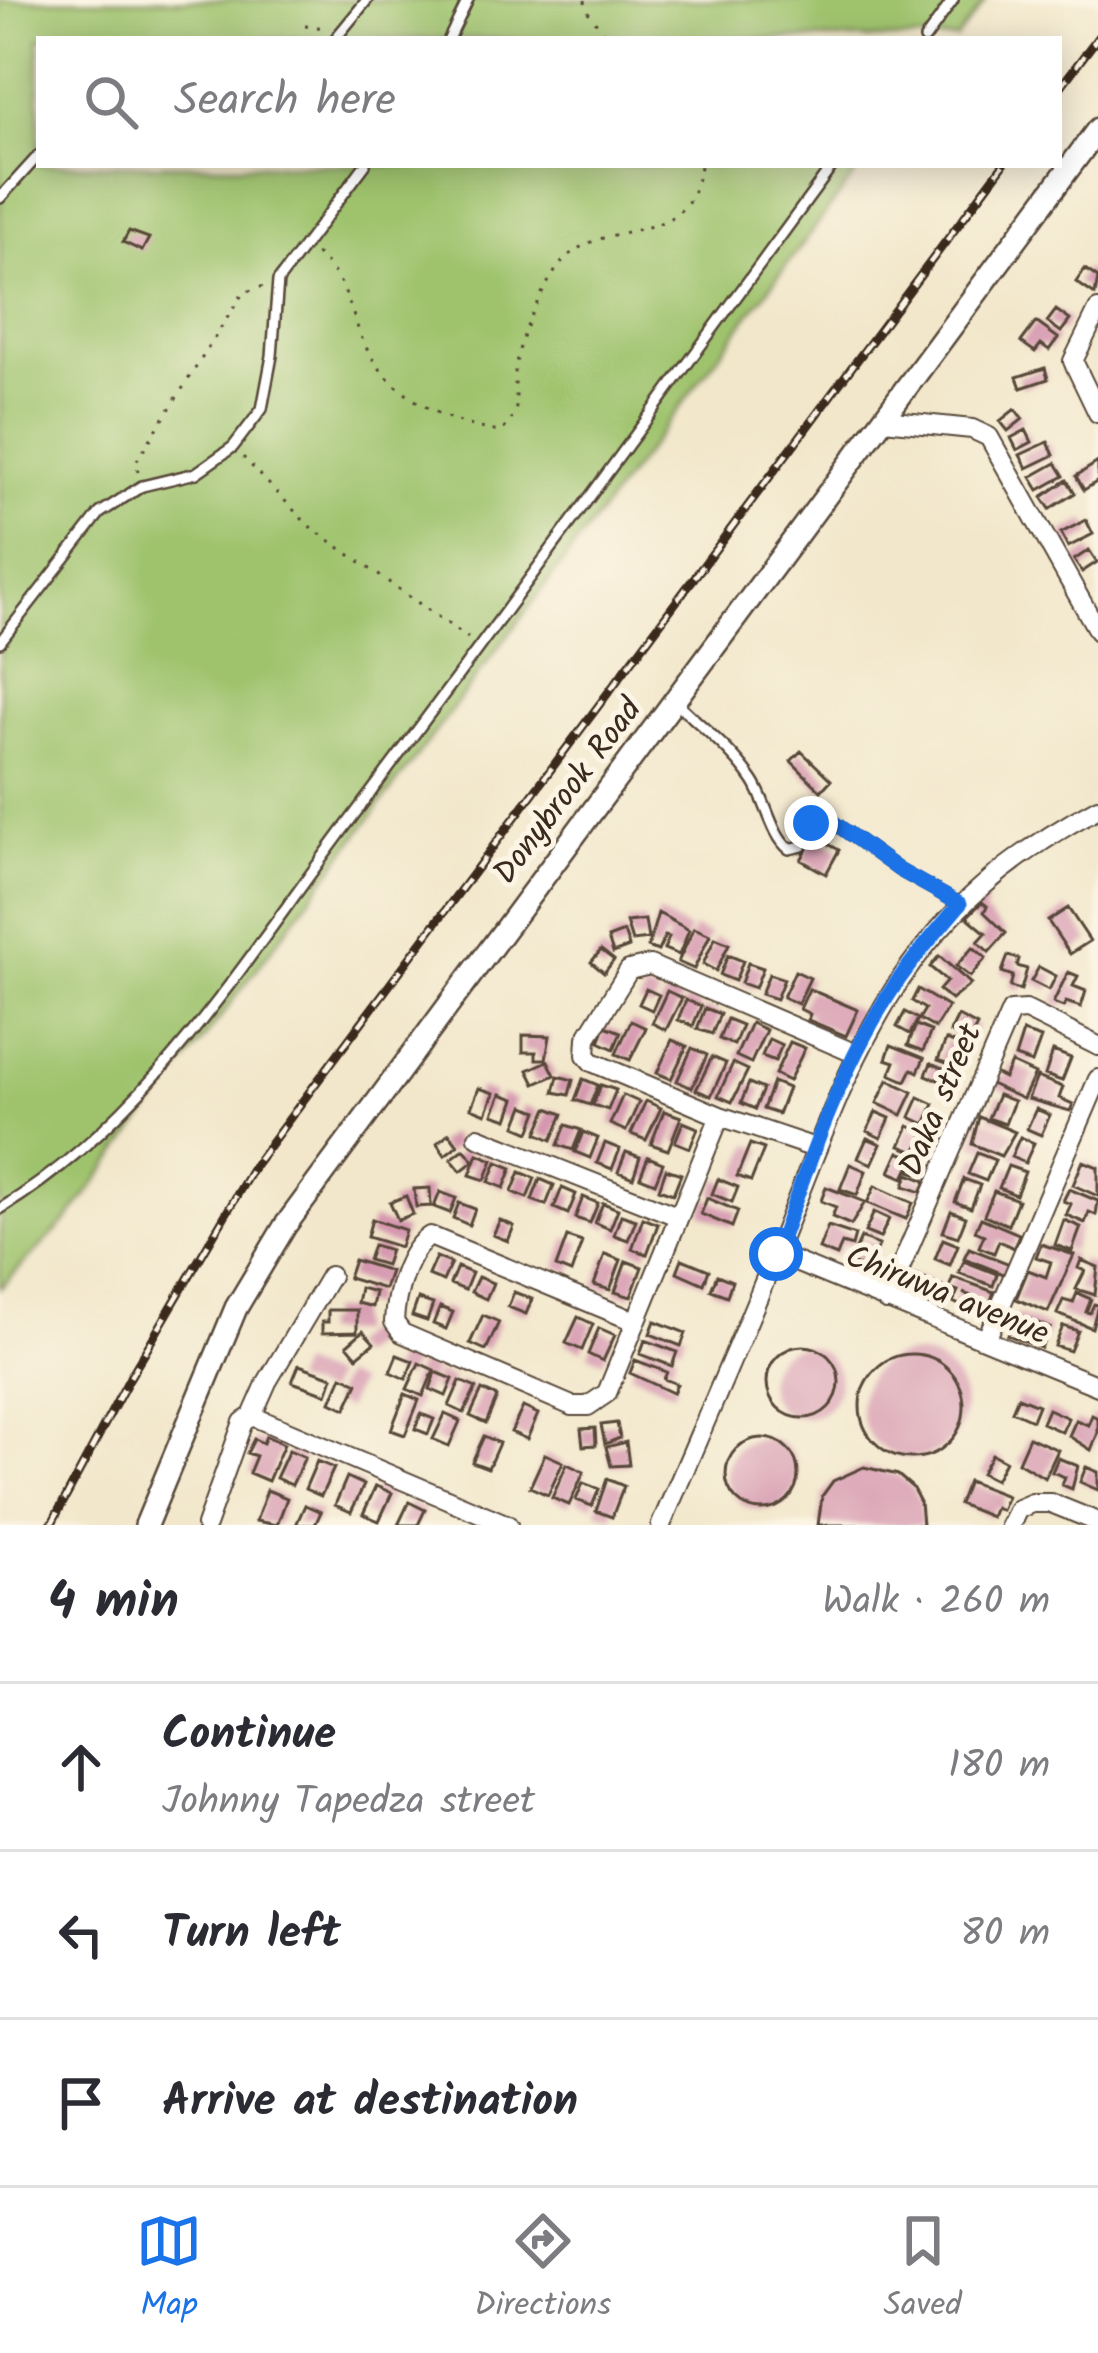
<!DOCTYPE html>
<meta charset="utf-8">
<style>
:root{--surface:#fff;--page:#f7f7f7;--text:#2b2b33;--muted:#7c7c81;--line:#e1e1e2;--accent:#1a73e8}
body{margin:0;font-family:Kalam,sans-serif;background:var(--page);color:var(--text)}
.stop{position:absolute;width:36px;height:36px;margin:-27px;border:9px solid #1a73e8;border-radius:50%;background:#fff}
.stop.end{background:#1a73e8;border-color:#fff;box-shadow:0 3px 12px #0008}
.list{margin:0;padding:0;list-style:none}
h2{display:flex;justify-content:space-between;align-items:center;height:156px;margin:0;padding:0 48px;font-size:51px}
h2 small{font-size:39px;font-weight:400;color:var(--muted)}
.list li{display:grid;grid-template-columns:78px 1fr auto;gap:36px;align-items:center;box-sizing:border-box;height:168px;padding:0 48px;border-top:3px solid var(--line)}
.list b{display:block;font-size:45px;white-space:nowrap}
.list p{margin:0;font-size:39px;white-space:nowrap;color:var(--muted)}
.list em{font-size:39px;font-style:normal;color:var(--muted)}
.icon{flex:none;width:66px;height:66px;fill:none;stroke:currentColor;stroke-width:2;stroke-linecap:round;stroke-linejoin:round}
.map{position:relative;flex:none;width:1098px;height:1525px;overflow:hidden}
.search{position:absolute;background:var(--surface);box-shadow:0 6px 30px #0003;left:36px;right:36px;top:36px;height:132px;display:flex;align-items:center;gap:30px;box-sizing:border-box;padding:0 42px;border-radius:0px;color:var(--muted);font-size:45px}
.sheet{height:660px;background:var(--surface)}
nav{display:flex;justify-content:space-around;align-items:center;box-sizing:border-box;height:168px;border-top:3px solid var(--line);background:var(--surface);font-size:33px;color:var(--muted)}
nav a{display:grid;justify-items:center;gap:6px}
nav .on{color:var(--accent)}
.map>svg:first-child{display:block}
.green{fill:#9fc36d;stroke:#6d7646;stroke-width:3}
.building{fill:#d597af}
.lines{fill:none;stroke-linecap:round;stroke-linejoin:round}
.service-casing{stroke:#564638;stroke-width:14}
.minor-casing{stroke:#564638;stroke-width:22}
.tertiary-casing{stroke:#564638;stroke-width:26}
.path{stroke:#564638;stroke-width:3;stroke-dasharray:3 9;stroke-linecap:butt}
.service{stroke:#fff;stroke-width:9}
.minor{stroke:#fff;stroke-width:18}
.tertiary{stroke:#fff;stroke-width:21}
.rail-casing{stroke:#3b2a1e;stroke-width:9}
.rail{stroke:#fcf5e5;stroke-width:4.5;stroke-dasharray:14;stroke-linecap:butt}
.route{stroke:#1a73e8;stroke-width:15}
.labels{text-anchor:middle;stroke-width:10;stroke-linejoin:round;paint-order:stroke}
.street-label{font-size:33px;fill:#3b2a1e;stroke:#fcf5e5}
</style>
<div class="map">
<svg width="1098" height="1525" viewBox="0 0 1098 1525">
<rect width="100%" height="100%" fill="#fcf5e5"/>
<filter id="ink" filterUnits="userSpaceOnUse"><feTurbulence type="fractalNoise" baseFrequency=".00833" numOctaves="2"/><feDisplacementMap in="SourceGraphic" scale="24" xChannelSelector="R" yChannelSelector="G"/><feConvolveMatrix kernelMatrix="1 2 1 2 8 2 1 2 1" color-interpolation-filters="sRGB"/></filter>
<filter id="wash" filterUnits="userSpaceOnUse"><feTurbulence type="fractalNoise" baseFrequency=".004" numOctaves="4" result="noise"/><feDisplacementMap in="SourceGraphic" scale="48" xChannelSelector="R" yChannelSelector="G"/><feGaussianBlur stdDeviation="2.7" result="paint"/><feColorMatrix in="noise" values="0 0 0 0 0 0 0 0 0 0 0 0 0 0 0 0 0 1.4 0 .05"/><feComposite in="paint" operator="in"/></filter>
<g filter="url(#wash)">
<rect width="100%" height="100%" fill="#f2e7cb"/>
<!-- green -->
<path class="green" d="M0 0H986L957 39H39V165H862L69 1218 0 1288Z"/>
<g id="blocks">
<!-- building -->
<path class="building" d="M129 231 149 238 142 251 123 242Z
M1085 269 1098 278 1095 295 1076 282Z
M1056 310 1070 320 1061 332 1047 322Z
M1036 322 1058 338 1049 350 1041 344 1035 352 1021 342Z
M1045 368 1048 379 1021 388 1017 377Z
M1015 409 1023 419 1008 431 1000 421Z
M1026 430 1032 442 1017 450 1011 438Z
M1048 442 1054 455 1027 468 1020 455Z
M1098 462V481L1084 490 1076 476Z
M1056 463 1064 476 1039 490 1031 477Z
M1067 480 1075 493 1050 509 1042 497Z
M1086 520 1093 534 1068 547 1061 533Z
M1089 550 1097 562 1082 572 1074 560Z
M801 751 831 780 821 791 791 761Z
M814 836 839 850 826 874 801 860Z
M982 902 987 906 984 912 1006 933 989 952 978 942 986 933 967 917Z
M1068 908 1090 941 1070 954 1048 921Z
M658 913 689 930 679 955 664 949 669 937 665 936 658 951 648 947Z
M645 920 648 939 632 941 626 922Z
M694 928 710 935 694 969 678 962Z
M624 932 629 947 613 953 608 938Z
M715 938 729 944 716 971 703 964Z
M973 947 986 958 970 977 956 966Z
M601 950 614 960 604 973 591 962Z
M728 955 743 961 735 981 720 975Z
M939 956 971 984 951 1000 939 990 947 981 930 967Z
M1008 956 1019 959 1017 966 1027 969 1021 990 1010 987 1013 976 1002 972Z
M748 963 763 968 755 988 741 983Z
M1039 967 1056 976 1049 990 1031 981Z
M795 971 810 978 798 1004 783 997Z
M1068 972 1078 976 1073 986 1086 991 1081 1007 1066 1002 1063 1007 1053 1003Z
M769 974 784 979 776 999 761 994Z
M646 989 659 995 652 1010 639 1004Z
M809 989 858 1010 846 1036 808 1020 810 1014 800 1009Z
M918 989 948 1007 935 1028 919 1019 925 1009 912 1001Z
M667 991 682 998 666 1030 652 1023Z
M686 1000 701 1006 693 1026 678 1020Z
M705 1008 720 1014 712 1034 697 1029Z
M905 1012 918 1019 910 1034 897 1027Z
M958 1016 977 1026 969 1042 950 1032Z
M727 1019 742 1025 734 1045 719 1039Z
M631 1021 646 1028 630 1060 616 1054Z
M751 1023 766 1030 751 1063 736 1056Z
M916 1025 931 1031 923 1051 908 1045Z
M605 1026 621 1032 614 1049 599 1042Z
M1023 1032 1041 1038 1032 1063 1015 1057Z
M523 1035 550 1036 546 1059H536V1052H523Z
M769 1039 782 1045 775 1061 762 1056Z
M672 1040 687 1046 671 1079 657 1073Z
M946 1040 960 1045 953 1065 938 1060Z
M790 1042 805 1048 789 1081 775 1074Z
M891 1045 924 1058 918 1072 912 1069 906 1081 890 1074 895 1062 886 1059Z
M692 1048 707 1055 692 1088 677 1081Z
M1053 1051 1071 1058 1062 1081 1045 1075Z
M712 1057 726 1063 711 1096 696 1090Z
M548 1061 555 1075 535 1084 528 1070Z
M733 1063 748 1070 732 1102 718 1096Z
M931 1063 960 1075 955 1087 926 1075Z
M1011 1063 1035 1074 1023 1099 988 1083 992 1072 1004 1078Z
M558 1076 573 1080 569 1095 554 1092Z
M1037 1077 1063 1087 1059 1098 1073 1104 1070 1111 1028 1099Z
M583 1079 598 1085 590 1105 575 1100Z
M888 1080 913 1092 902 1115 877 1103Z
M773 1082 788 1088 778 1114 763 1109Z
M749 1083 763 1089 755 1109 741 1103Z
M601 1085 616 1090 608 1110 593 1105Z
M479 1088 494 1093 486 1114 471 1108Z
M501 1094 515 1099 508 1119 493 1114Z
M623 1095 639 1102 626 1131 610 1124Z
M998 1095 1014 1101 1005 1124 988 1118Z
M919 1097 934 1104 925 1124 910 1117Z
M646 1101 661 1108 646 1140 631 1134Z
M524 1106 538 1111 530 1132 516 1126Z
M548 1108 563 1114 552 1140 537 1133Z
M1036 1109 1050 1115 1041 1135 1027 1129Z
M664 1111 681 1117 668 1150 651 1144Z
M876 1112 890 1118 881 1138 867 1131Z
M979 1117 1015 1132 1001 1156 972 1144Z
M683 1122 698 1128 690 1148 675 1142Z
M566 1125 581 1130 573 1150 558 1145Z
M909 1126 924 1133 915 1152 900 1146Z
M926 1131 943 1137 939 1149 922 1143Z
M583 1132 598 1138 590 1158 575 1152Z
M449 1133 458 1145 445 1155 437 1143Z
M1020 1137 1034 1143 1025 1163 1011 1157Z
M867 1138 881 1144 872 1164 858 1158Z
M605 1143 620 1149 612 1169 597 1163Z
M750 1144 764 1149 751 1181 737 1176Z
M464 1149 474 1161 461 1171 451 1159Z
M626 1152 640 1157 633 1178 618 1172Z
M899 1152 913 1158 904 1178 890 1172Z
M977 1153 995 1160 986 1181 968 1174Z
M478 1154 493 1160 485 1180 470 1175Z
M648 1157 663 1163 655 1183 640 1177Z
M914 1159 932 1165 928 1177 910 1171Z
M1083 1161 1098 1167V1196L1073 1185Z
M497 1162 512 1168 504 1188 489 1182Z
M850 1164 866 1171 857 1195 840 1189Z
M1008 1166 1025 1172 1016 1195 999 1188Z
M666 1169 681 1174 673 1194 659 1189Z
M520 1172 535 1178 527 1198 512 1192Z
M908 1174 926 1181 921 1192 904 1186Z
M540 1179 554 1185 546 1205 532 1200Z
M718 1179 738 1187 732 1202 712 1194Z
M964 1179 980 1185 971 1208 955 1202Z
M875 1186 913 1203 906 1219 867 1203Z
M826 1187 865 1202 851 1225 832 1217 836 1207 821 1201Z
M430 1188 431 1206 416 1207 414 1189Z
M562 1188 576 1194 568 1214 554 1208Z
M1069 1189 1098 1201 1096 1215 1089 1212 1085 1223 1066 1215 1071 1204 1063 1201Z
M994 1191 1018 1200 1008 1225 984 1215Z
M440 1192 456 1198 450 1213 434 1207Z
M406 1196 413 1214 398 1220 390 1202Z
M583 1197 598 1203 590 1223 575 1218Z
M707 1198 738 1211 732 1227 701 1214Z
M459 1203 475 1209 469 1225 453 1218Z
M603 1203 618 1209 610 1229 595 1223Z
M951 1211 966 1217 958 1237 943 1232Z
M874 1212 889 1219 880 1238 865 1232Z
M621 1215 636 1220 628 1240 614 1235Z
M643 1218 658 1224 647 1254 632 1249Z
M981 1218 1019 1234 1014 1248 999 1241 994 1253 979 1247 984 1235 975 1231Z
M372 1219 405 1230 400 1247 367 1237Z
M500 1220 514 1226 508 1241 493 1235Z
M1064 1220 1081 1227 1072 1251 1055 1245Z
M828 1226 855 1235 852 1246 842 1243 837 1256 819 1249Z
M567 1237 582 1242 571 1273 556 1267Z
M861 1238 879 1245 868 1270 850 1262Z
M943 1239 958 1245 950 1265 935 1259Z
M1041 1244 1074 1255 1048 1312 1016 1299 1028 1270 1046 1277 1051 1262 1036 1257Z
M373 1245 390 1250 385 1265 368 1260Z
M969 1248 1010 1264 1006 1275 964 1258Z
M605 1254 621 1260 610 1290 594 1285Z
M436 1257 451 1263 443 1281 428 1275Z
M682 1259 709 1270 704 1284 677 1272Z
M354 1260 390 1271 384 1289 348 1278Z
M1081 1260 1098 1267 1095 1295 1076 1289 1085 1271 1078 1268Z
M626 1261 642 1267 631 1297 615 1292Z
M964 1261 997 1274 993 1286 959 1273Z
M457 1267 472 1273 465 1290 450 1284Z
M717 1275 732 1281 727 1296 711 1290Z
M915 1275 946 1288 940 1303 908 1290Z
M478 1277 493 1283 486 1299 471 1292Z
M953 1277 994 1292 990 1303 963 1293 975 1300 970 1310 953 1302 958 1291 949 1288Z
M360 1288 375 1292 372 1307 357 1303Z
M514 1292 532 1299 526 1314 508 1307Z
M1077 1293 1091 1299 1086 1312 1090 1313 1094 1304 1098 1305 1092 1328 1057 1314 1063 1300 1073 1303Z
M418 1299 433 1304 427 1321 412 1316Z
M440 1307 453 1312 446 1329 433 1324Z
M328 1310H357V1332L322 1333V1322H328Z
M1017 1314 1050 1328 1041 1348 1008 1335Z
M483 1315 499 1322 486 1350 470 1343Z
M578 1317 593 1324 582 1350 566 1343Z
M655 1321 686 1333 681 1346 650 1334Z
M1063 1326 1078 1331 1070 1351 1055 1346Z
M599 1328 615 1335 603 1361 588 1354Z
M363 1331 374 1343 357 1357 347 1345Z
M645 1340 677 1352 672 1366 640 1354Z
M767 1382a36 36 0 1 1 72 0a36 36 0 1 1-72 0Z
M860 1406a52 52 0 1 1 104 0a52 52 0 1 1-104 0Z
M397 1355 413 1361 406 1379 390 1372Z
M635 1360 667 1372 664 1379 677 1384 673 1393 630 1373Z
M419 1363 434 1370 423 1396 407 1389Z
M299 1365 333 1377 327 1394 292 1382Z
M436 1372 453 1379 446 1396 430 1389Z
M342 1376 358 1383 346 1409 331 1402Z
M460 1381 476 1388 464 1413 449 1406Z
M482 1390 497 1397 486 1423 470 1416Z
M405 1394 419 1400 405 1435 391 1430Z
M1018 1397 1038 1405 1032 1420 1012 1411Z
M523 1407 538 1414 527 1439 511 1432Z
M1048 1409 1068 1418 1062 1432 1042 1423Z
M421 1414 434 1419 428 1434 415 1429Z
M445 1414 460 1421 449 1446 433 1439Z
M1092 1415 1098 1418V1433L1091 1450 1069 1436 1076 1420 1088 1425Z
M617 1423 620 1438 605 1444 601 1425Z
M595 1428 596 1445 583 1446 581 1429Z
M266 1436 284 1444 268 1481 249 1473 256 1456 247 1453 254 1439 263 1443Z
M484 1436 499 1443 488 1468 472 1462Z
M1029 1437 1058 1450 1045 1478 1018 1462Z
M726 1474a36 36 0 1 1 72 0a36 36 0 1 1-72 0Z
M626 1442 629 1465 611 1466 606 1447Z
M289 1450 305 1457 292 1485 276 1478Z
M545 1454 563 1462 548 1495 530 1487Z
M992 1454 1005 1461 995 1480 981 1473Z
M1058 1458 1078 1466 1072 1489 1062 1485 1065 1477 1052 1472Z
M317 1461 334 1468 321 1496 305 1489Z
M567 1464 584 1472 569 1505 552 1498Z
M864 1467 898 1475 912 1487 920 1502 922 1525H818L822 1496 833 1481Z
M1086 1467 1098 1472V1490L1080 1482Z
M347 1477 364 1485 351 1512 335 1505Z
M607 1479 624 1486 612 1517 596 1511Z
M968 1481 1007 1496 1001 1510 995 1507 991 1517 959 1504Z
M583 1483 599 1489 592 1506 576 1500Z
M376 1486 392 1493 379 1521 363 1514Z
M267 1490 287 1498 277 1525 256 1521Z
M409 1502 425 1510 418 1525H398Z
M305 1505 321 1512 315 1525H296Z"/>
</g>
</g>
<g filter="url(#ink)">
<use href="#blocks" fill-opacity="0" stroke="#564638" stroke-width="3"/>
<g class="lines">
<defs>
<path id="service" d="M335 39 367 0
M449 39 468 0
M925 39 953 0
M0 198 39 155
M0 642 100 513 142 486 196 473 233 447 262 409 272 356 278 281 365 165
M677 703C703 728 732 750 753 781 766 800 772 836 789 849L802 846 811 823 829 819 899 870 960 904
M0 1209C151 1117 247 957 351 819 514 602 673 383 833 165"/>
<path id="minor" d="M1098 310 1073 361 1098 413
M884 420 972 429 989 437 1098 631
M478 1137 677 1216
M815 1148 720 1116 592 1062 586 1055 587 1038 629 970 650 965 856 1054
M776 1254 1098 1386
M886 1301 1011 1011 1026 1010 1098 1046
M634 1321 430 1236C407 1250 395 1295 394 1322L402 1333 572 1406H588L607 1393 720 1116
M986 1340 1098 1079
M252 1416 267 1382 330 1276
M206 1525 243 1422 252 1416 508 1525
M661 1525C699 1435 739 1346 775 1255 856 1052 891 919 1098 808
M1010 1525 1018 1509 1032 1503H1051L1098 1522"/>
<path id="tertiary" d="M146 1525 236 1308 285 1226 1098 129"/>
</defs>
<!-- service casing -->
<use href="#service" class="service-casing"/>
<!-- minor casing -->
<use href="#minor" class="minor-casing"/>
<!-- tertiary casing -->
<use href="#tertiary" class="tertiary-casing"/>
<!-- path -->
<path class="path" d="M585 0 586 9 608 39
M305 26 329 28
M316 254C350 280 349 316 368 351 394 398 451 425 501 432 524 408 514 403 515 374 515 345 546 276 567 257 612 216 692 249 700 165
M243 457 309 526 468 638
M138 472 136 462 243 293 267 285"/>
<!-- service -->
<use href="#service" class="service"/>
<!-- minor -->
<use href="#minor" class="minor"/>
<!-- tertiary -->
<use href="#tertiary" class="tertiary"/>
<defs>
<path id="rail" d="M1059 89 1098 37
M51 1525 129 1379 254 1166 1003 165"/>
</defs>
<!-- rail casing -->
<use href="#rail" class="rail-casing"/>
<!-- rail -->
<use href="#rail" class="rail"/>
</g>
</g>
<g class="lines" filter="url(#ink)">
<!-- route -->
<path class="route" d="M776 1254C807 1168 837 1077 886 999 907 965 934 935 960 904L899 870 829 819 821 818 811 823"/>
</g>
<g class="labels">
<!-- street labels -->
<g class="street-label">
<text transform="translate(566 790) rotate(-53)" y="12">Donybrook Road</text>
<text transform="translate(939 1099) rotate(-67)" y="12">Daka street</text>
<text transform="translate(948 1293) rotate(22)" y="12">Chiruwa avenue</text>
</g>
</g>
</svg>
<div class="stop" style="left:776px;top:1254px"></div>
<div class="stop end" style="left:811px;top:823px"></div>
<div class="search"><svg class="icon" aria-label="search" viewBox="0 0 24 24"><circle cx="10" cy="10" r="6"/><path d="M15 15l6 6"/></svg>Search here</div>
</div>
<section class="sheet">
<h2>4 min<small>Walk · 260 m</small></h2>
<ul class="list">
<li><svg class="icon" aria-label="ahead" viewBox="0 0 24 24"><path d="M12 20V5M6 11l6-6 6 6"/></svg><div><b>Continue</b><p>Johnny Tapedza street</p></div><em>180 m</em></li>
<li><svg class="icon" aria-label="left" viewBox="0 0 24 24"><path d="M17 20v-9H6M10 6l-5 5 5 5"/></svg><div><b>Turn left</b></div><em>80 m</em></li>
<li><svg class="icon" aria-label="arrive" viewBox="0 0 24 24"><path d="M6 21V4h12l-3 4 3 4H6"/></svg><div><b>Arrive at destination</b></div></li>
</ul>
</section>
<nav>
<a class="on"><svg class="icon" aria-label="map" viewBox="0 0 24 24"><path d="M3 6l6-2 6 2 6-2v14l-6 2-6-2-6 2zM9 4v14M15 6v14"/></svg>Map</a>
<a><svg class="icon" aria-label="directions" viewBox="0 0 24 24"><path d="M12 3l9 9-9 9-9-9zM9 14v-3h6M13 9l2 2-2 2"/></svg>Directions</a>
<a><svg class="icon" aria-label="saved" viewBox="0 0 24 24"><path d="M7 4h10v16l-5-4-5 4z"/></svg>Saved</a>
</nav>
